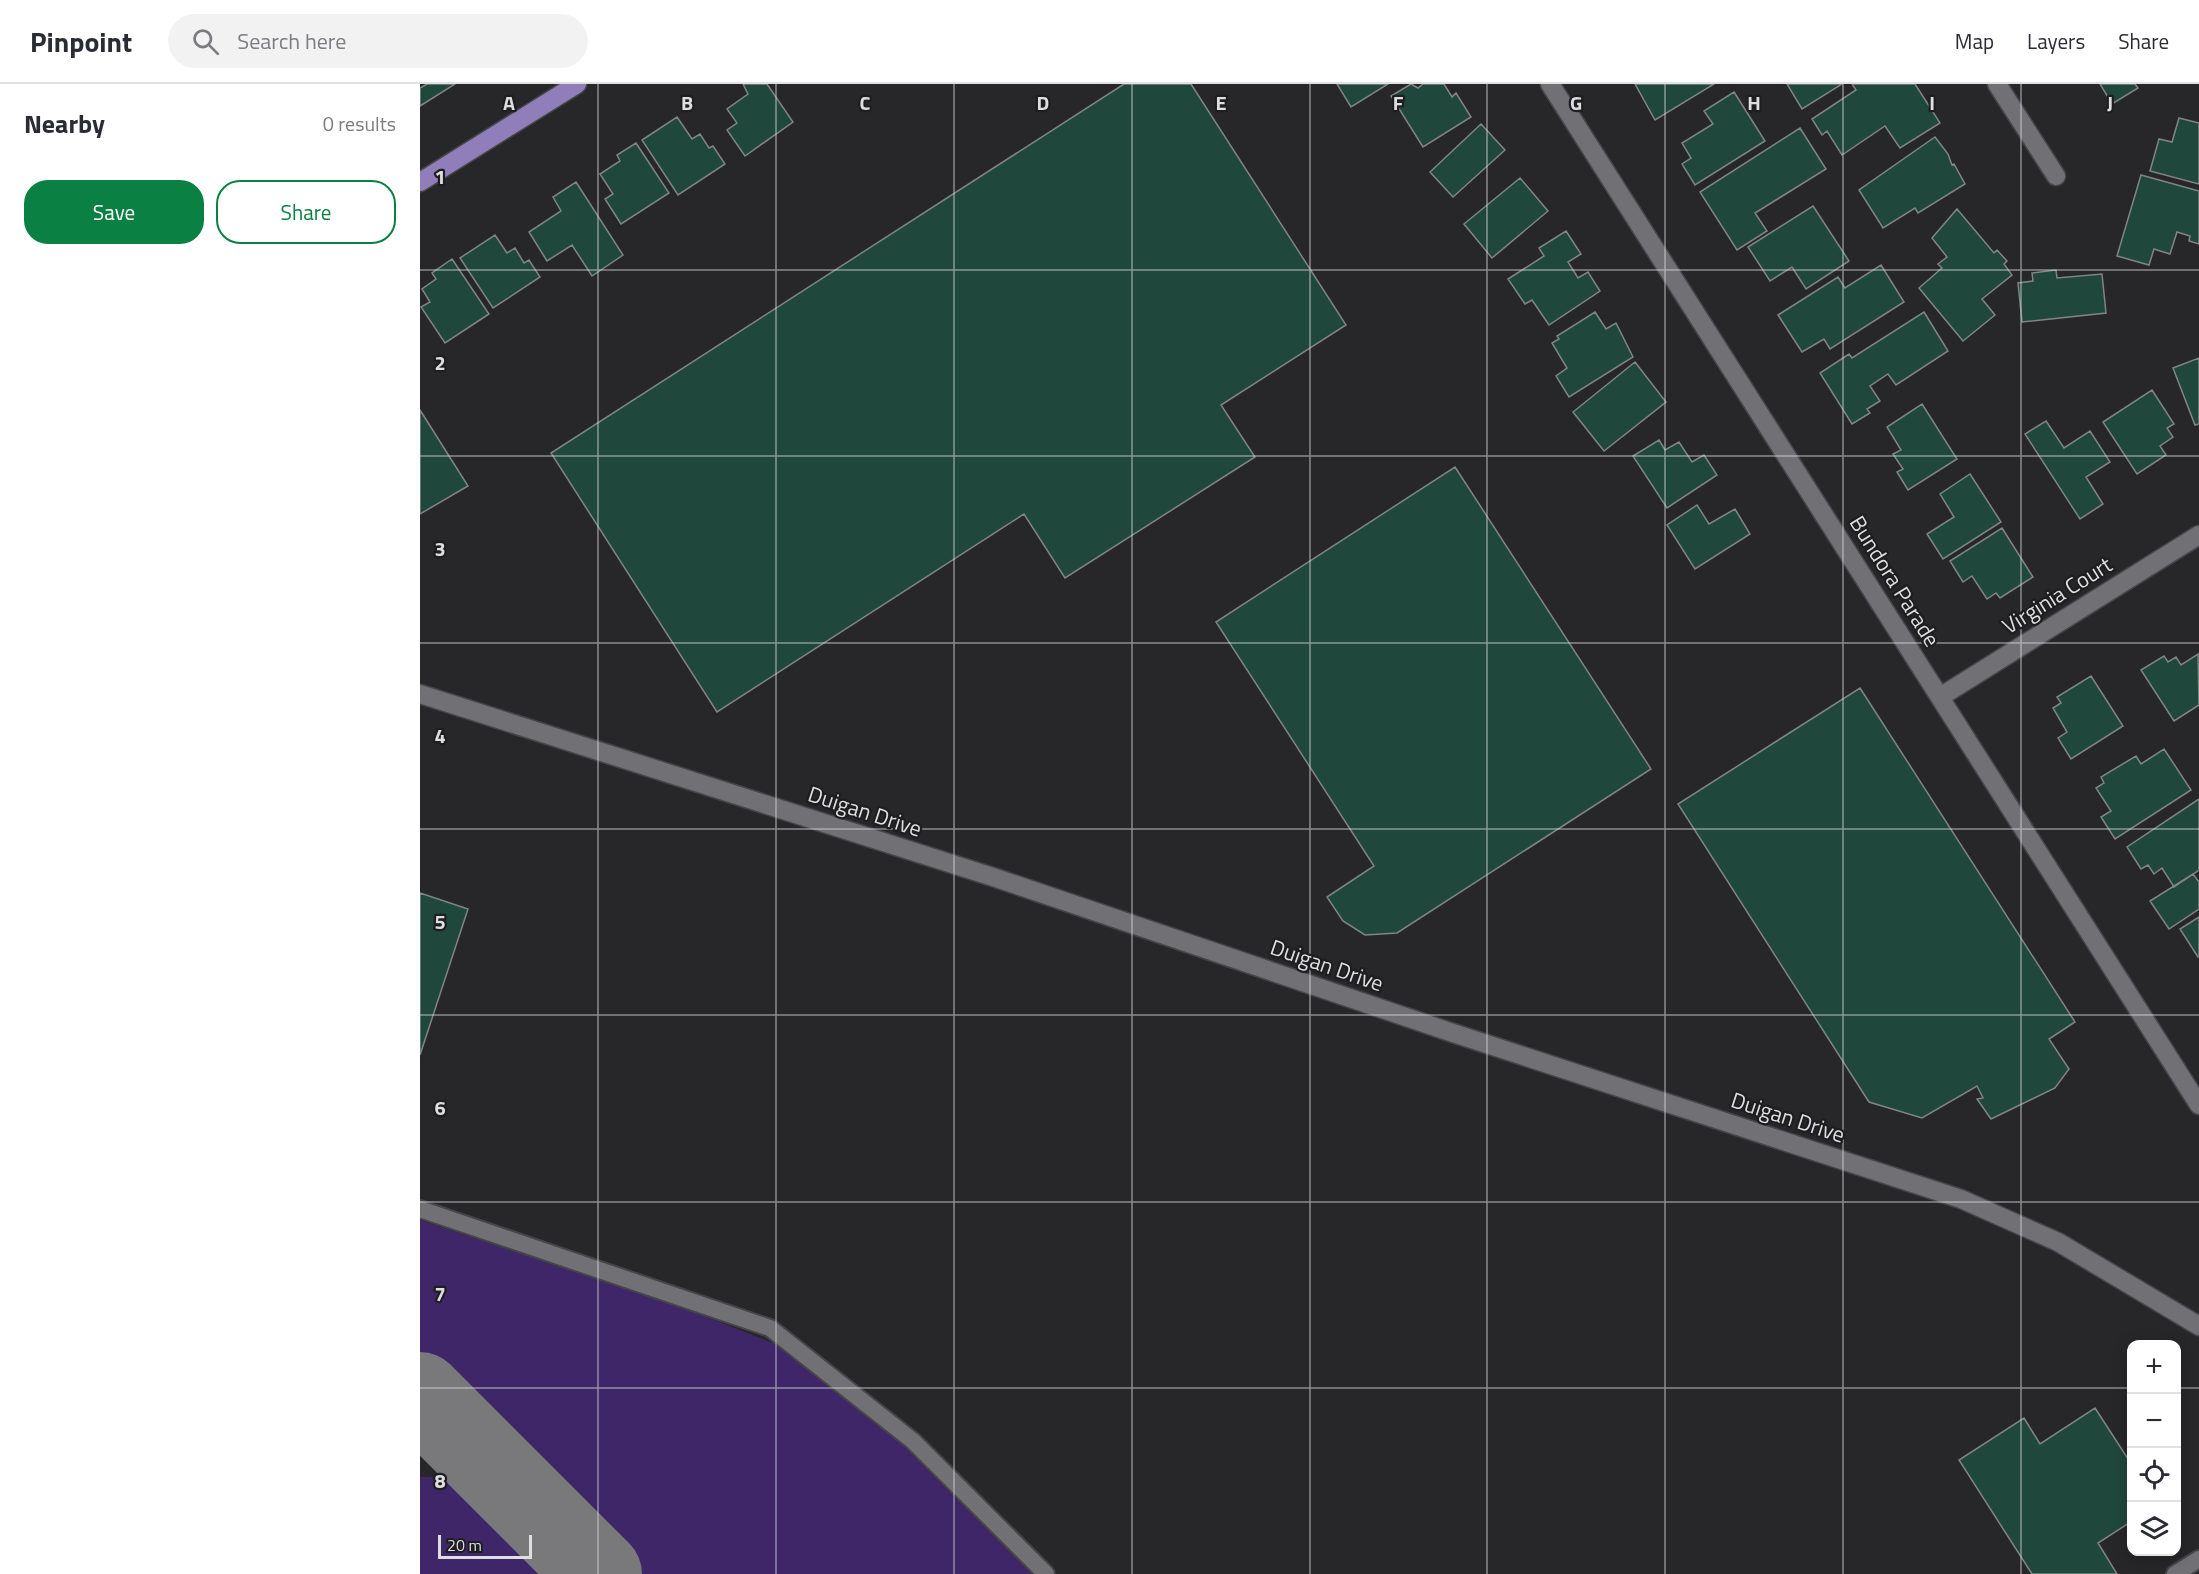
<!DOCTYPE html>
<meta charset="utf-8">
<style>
:root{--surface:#fff;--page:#f2f2f3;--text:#2b2b33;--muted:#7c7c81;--line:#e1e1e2;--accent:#0b8043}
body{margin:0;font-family:"Titillium Web",sans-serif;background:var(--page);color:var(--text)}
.controls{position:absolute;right:18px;bottom:18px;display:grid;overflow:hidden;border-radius:12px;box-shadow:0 3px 15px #0003}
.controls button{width:54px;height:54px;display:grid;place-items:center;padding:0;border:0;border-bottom:2px solid var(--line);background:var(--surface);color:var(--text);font:30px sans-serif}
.scale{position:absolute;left:18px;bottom:15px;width:94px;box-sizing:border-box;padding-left:6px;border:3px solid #dedee0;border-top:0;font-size:16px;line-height:21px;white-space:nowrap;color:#dedee0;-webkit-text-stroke:4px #1e1d20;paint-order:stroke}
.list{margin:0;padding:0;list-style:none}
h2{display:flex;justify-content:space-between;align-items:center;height:78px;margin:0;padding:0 24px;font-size:26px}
h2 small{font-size:20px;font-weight:400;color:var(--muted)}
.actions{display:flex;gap:12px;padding:18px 24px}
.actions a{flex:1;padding:14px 0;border:2px solid var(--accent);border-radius:24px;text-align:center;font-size:21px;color:var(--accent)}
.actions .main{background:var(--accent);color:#fff}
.icon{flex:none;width:33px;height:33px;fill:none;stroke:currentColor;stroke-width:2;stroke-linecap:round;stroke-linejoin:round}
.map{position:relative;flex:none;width:1779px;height:1490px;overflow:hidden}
header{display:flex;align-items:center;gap:36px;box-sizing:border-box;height:84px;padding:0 30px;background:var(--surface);border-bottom:2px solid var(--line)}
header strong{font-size:28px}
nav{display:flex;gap:33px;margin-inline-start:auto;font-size:21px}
.search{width:420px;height:54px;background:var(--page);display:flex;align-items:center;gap:15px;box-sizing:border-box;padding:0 21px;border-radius:33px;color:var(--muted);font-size:22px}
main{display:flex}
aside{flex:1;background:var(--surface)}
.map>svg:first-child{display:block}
.green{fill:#3f2668}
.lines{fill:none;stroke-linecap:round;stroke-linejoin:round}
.taxiway{stroke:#79797c;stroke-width:86}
.building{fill:#20473b;stroke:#808583;stroke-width:1.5}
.service-casing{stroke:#464648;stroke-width:20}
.minor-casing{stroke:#464648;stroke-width:21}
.secondary-casing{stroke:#464648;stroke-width:21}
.trunk-casing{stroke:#464648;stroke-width:21}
.service{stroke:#717074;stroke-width:16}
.minor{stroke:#717074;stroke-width:18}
.secondary{stroke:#717074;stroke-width:18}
.trunk{stroke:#907eba;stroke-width:18}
.grid{fill:none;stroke:#dedee0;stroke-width:1.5;stroke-opacity:0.55}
.labels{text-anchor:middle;stroke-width:4.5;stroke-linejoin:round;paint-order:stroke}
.street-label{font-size:22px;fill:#dedee0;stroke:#1e1d20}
.grid-label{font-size:20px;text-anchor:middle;font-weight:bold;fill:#dedee0;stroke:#1e1d20;stroke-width:4.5;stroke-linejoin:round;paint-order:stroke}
</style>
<header>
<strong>Pinpoint</strong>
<div class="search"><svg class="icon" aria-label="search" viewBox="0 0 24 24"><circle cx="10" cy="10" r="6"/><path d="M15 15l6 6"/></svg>Search here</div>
<nav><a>Map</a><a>Layers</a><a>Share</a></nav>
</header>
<main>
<aside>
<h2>Nearby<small>0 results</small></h2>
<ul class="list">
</ul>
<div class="actions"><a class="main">Save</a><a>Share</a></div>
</aside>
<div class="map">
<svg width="1779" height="1490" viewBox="0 0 1779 1490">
<rect width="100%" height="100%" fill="#27272a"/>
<!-- green -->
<path class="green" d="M0 1136 267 1225 360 1262 468 1346 617 1490H214L0 1275Z
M0 1393C67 1390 105 1447 148 1490H0Z"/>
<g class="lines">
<!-- taxiway -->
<path class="taxiway" d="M0 1311 179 1490"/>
</g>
<!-- building -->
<path class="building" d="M7 0H35L0 22V4Z
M347 0 373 38 325 72 307 46 317 39 307 25 328 10 323 0Z
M704 0H771L926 241 801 321 835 373 645 494 604 430 297 628 131 369Z
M917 0H968L931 23Z
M991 0 998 4 1003 0H1024L1032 13 1036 9 1051 33 1003 63 971 12Z
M1215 0H1294L1235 36Z
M1367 0H1422L1382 25Z
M1432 0H1495L1520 39 1480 64 1465 42 1422 71 1407 47 1402 51 1392 35 1436 6Z
M1680 0H1715L1718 4 1692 20Z
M1314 8 1345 57 1275 101 1262 80 1271 74 1262 59 1293 40 1284 27Z
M257 33 272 55 280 50 289 64 293 62 305 80 258 111 222 56Z
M1759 34 1779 39V100L1730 87 1739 55 1752 58Z
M1061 40 1085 66 1033 113 1010 88Z
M1380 44 1406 85 1335 129 1347 147 1317 166 1280 108Z
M1515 53 1528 70 1532 81 1534 80 1545 100 1498 129 1495 124 1463 144 1439 106Z
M216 59 249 109 201 140 185 115 193 110 180 90 200 77 197 71Z
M1721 91 1779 107V160L1769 157 1770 152 1757 148 1750 170 1734 165 1729 181 1697 172Z
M1100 94 1128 127 1072 174 1044 140Z
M156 98 203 171 172 192 152 161 127 177 109 148 141 127 133 113Z
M1393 122 1429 177 1386 205 1372 183 1350 197 1328 163Z
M1537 125 1574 169 1577 166 1587 177 1584 180 1592 191 1562 215 1575 231 1543 257 1499 204 1522 184 1518 180 1527 173 1512 154Z
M1146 147 1161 170 1148 178 1158 194 1168 188 1180 207 1129 241 1112 216 1105 220 1088 195 1124 172 1119 164Z
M75 151 87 169 95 164 104 179 109 176 120 193 73 224 40 174Z
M32 175 69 230 25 259 1 223 10 218 2 205 16 195 12 189Z
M1461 181 1484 218 1410 265 1404 255 1382 268 1358 231 1418 193 1425 204Z
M1636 186 1637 194 1682 190 1686 229 1602 238 1598 199 1613 197 1612 189Z
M1175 228 1186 245 1196 239 1213 273 1149 313 1136 292 1147 284 1132 259 1139 255 1137 252Z
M1504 228 1528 267 1476 301 1468 290 1450 302 1460 317 1447 325 1450 329 1432 340 1400 289 1429 270 1432 274Z
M1779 274V340L1775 341 1753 284Z
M1215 278 1246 318 1184 367 1153 328Z
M1732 306 1754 340 1747 344 1753 353 1740 362 1746 371 1717 390 1683 338Z
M1502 320 1537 375 1488 406 1477 388 1483 385 1473 370 1481 366 1467 343Z
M0 326 48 402 0 430Z
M1626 337 1644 364 1670 347 1690 378 1666 393 1683 420 1660 435 1605 350Z
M1239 356 1245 366 1259 358 1272 378 1284 371 1297 391 1247 424 1213 372Z
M1035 383 1231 685 977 849 945 851 923 837 907 813 954 782 796 538Z
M1550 390 1581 438 1523 475 1507 450 1534 433 1520 410Z
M1277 421 1289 440 1315 425 1330 450 1275 485 1247 441Z
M1582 444 1613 493 1580 514 1576 509 1567 515 1552 492 1543 498 1530 477Z
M1778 570 1779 621 1754 637 1721 586 1744 572 1748 578 1756 573 1761 581Z
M1671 592 1703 642 1651 675 1638 654 1647 648 1633 624 1641 619 1637 613Z
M1440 604 1655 938 1629 955 1649 985 1635 1004 1571 1035 1557 1015 1563 1014 1557 1002 1502 1034 1449 1018 1258 720Z
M1744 665 1771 706 1695 755 1681 733 1691 727 1676 704 1684 699 1681 693 1716 672 1721 680Z
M1779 715V786L1754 803 1742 784 1734 790 1728 781 1721 785 1707 763Z
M1773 790 1779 798V825L1749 845 1730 817Z
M0 809 48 825 0 971Z
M1779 833V872L1778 873 1760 845Z
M1675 1324 1712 1381V1443L1709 1439 1678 1459 1697 1490H1612L1539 1376 1604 1334 1620 1360Z"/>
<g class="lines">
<defs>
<path id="service" d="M0 1125 350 1244 493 1357 626 1490
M1755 1490 1779 1475"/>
<path id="minor" d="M1130 0 1779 1021
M1577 0 1636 92
M1520 613 1779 451"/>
<path id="secondary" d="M0 610 573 793 1033 949 1541 1115 1638 1158 1779 1242"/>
<path id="trunk" d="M0 98 157 0"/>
</defs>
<!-- service casing -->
<use href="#service" class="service-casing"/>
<!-- minor casing -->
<use href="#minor" class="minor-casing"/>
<!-- secondary casing -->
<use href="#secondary" class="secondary-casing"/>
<!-- trunk casing -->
<use href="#trunk" class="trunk-casing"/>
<!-- service -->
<use href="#service" class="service"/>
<!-- minor -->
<use href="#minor" class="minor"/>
<!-- secondary -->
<use href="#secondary" class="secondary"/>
<!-- trunk -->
<use href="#trunk" class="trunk"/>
</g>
<!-- grid -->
<path class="grid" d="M178 0V1490M356 0V1490M534 0V1490M712 0V1490M890 0V1490M1067 0V1490M1245 0V1490M1423 0V1490M1601 0V1490M0 186H1779M0 372H1779M0 559H1779M0 745H1779M0 931H1779M0 1118H1779M0 1304H1712M1756 1304H1779"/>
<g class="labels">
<!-- street labels -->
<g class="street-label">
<text transform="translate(1475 497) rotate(58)" y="8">Bundora Parade</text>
<text transform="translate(1637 511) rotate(-32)" y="8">Virginia Court</text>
<text transform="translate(445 727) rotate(18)" y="8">Duigan Drive</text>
<text transform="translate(907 881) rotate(19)" y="8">Duigan Drive</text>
<text transform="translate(1368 1033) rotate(18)" y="8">Duigan Drive</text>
</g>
</g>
<g class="grid-label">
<text x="89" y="26">A</text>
<text x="267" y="26">B</text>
<text x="445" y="26">C</text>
<text x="623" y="26">D</text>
<text x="801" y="26">E</text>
<text x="978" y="26">F</text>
<text x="1156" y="26">G</text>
<text x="1334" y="26">H</text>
<text x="1512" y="26">I</text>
<text x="1690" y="26">J</text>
<text x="20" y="100">1</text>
<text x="20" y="286">2</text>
<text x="20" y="472">3</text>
<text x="20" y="659">4</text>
<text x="20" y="845">5</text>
<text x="20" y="1031">6</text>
<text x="20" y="1217">7</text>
<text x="20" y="1404">8</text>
</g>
</svg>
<div class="controls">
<button>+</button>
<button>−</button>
<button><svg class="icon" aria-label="locate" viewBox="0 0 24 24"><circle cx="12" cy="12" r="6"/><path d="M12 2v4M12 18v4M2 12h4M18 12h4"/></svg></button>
<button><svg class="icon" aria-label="layers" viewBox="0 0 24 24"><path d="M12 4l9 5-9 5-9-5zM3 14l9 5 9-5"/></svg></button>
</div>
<div class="scale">20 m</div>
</div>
</main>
